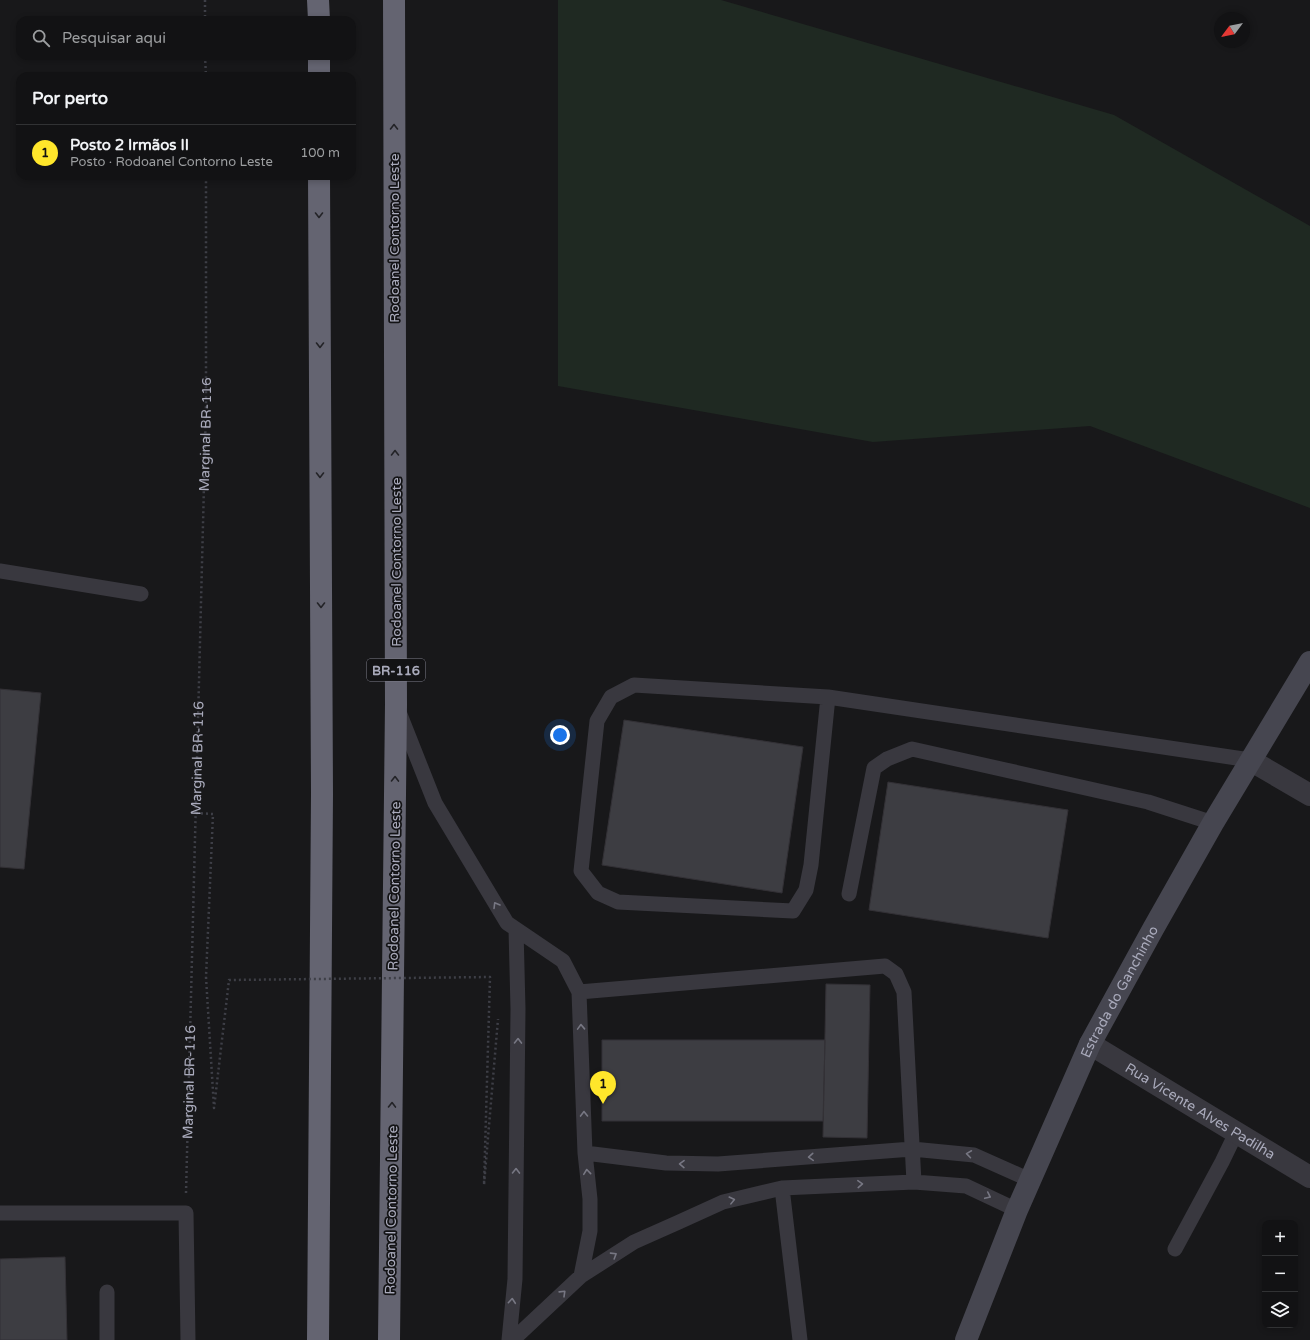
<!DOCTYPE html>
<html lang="pt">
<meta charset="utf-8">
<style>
:root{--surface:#121214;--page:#1b1b1d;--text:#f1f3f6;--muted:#9c9ea0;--line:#313234;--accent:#ffe62b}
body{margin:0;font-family:"Varela Round",sans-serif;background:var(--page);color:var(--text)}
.controls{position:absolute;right:12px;bottom:12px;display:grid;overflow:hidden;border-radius:8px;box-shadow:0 2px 6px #0003}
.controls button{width:36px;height:36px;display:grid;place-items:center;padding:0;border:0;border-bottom:1px solid var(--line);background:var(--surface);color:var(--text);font:20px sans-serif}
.compass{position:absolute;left:1214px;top:12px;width:36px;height:36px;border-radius:50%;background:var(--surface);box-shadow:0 2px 6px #0003;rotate:238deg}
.you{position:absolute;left:560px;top:735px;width:14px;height:14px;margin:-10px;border:3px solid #fff;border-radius:50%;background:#1a73e8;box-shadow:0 0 0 6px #1a73e833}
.badge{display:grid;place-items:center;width:26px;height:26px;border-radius:50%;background:var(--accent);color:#111;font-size:13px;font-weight:700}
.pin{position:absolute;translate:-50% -33px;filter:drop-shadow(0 1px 2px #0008)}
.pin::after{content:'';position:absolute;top:21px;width:14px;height:12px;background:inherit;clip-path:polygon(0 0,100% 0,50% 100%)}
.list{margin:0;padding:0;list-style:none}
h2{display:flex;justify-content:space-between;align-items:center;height:52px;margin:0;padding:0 16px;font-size:17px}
h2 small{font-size:13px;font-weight:400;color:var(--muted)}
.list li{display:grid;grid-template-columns:26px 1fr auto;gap:12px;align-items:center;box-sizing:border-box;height:56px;padding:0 16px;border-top:1px solid var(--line)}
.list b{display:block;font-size:15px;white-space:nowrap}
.list p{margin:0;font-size:13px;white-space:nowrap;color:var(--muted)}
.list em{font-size:13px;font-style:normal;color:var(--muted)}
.icon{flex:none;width:22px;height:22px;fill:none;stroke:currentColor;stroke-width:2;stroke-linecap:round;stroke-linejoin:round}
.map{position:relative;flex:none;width:1310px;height:1340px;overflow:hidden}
.search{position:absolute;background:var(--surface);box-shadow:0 2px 6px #0003;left:16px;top:16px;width:340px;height:44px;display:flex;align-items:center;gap:10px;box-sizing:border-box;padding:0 14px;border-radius:12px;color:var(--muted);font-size:15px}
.panel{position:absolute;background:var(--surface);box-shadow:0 2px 6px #0003;left:16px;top:72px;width:340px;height:108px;border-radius:12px}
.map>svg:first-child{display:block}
.green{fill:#1f2922}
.building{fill:#3d3d42;stroke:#333136}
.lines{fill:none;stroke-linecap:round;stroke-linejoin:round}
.path{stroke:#3e3f47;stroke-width:2.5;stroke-dasharray:2 3;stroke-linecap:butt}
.lane{stroke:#39383f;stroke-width:15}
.street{stroke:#39383f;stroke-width:22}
.secondary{stroke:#464650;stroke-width:22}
.highway{stroke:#646471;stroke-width:22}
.path-bridge{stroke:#3e3f47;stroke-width:2.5;stroke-dasharray:2 3;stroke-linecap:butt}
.oneway{stroke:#232327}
.oneway2{stroke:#777783}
.labels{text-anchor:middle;stroke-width:3.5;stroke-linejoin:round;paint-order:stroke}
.shield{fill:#131315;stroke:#7c7d89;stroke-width:1}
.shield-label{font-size:13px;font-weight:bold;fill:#a9aabb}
.street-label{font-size:14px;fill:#a9aabb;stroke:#131315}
</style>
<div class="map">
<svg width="1310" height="1340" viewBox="0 0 1310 1340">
<rect width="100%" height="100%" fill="#18181a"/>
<!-- green -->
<path class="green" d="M558 0H721L1114 115 1310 226V508L1090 426 873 442 558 386Z"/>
<!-- building -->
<path class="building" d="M0 689 41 693 24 869 0 867Z
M624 720 803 747 782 893 602 865Z
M888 782 1068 810 1048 938 869 910Z
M826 984 870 985 867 1138 823 1137Z
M602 1040H825L823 1121H602Z
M65 1257 67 1340H0V1259Z"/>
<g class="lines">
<!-- path -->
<g class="path">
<path d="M205 0V20"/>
<path d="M205 56 206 76"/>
<path d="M196 813 213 814 206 977"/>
<path id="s1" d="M186 1193 206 406V176"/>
</g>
<!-- lane -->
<path class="lane" d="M0 571 141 594
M828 697 811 865 806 890 793 911 618 902 598 893 581 871 597 721 611 697 634 685 828 697 1250 760
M399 712 435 803 507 923 563 961 579 992 585 1153 590 1199V1231L581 1276 518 1335 515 1340
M849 894 874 768 887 759 912 749 1148 802 1213 823
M579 992 885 966 896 974 904 992 914 1182
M585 1153 666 1163 718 1164 912 1149 974 1155 1030 1180
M782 1188 800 1340
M0 1213H186L188 1340
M1175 1249 1222 1162 1236 1133
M581 1276 634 1242 679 1222 723 1202 782 1188 914 1182 966 1186 1017 1210
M107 1340V1292
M509 1340 515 1279 518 1009 516 929"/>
<!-- street -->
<g class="street">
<path d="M1250 760 1310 795"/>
<path id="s2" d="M1090 1044 1310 1177"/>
</g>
<!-- secondary -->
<path class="secondary" id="s3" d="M966 1340 1017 1210 1090 1044 1153 929 1213 823 1310 662"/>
<!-- highway -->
<path class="highway" d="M318 0 319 20
M319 56V76
M318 1340 322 794 319 176
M389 1340 396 704 394 0"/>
<!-- path-bridge -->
<path class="path-bridge" d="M206 977 214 1108 229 980 490 977 484 1185 498 1019"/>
</g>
<!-- one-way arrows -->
<defs><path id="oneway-chevron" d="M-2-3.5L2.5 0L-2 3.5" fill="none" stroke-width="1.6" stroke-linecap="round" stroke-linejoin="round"/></defs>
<g class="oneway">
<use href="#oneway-chevron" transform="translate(394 127) rotate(-90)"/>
<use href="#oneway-chevron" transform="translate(319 215) rotate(90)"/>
<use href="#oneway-chevron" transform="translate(320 345) rotate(90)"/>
<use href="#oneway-chevron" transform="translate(395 453) rotate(-90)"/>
<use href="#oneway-chevron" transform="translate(320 475) rotate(90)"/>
<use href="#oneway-chevron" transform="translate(321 605) rotate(90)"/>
<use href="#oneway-chevron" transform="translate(395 779) rotate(-89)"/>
<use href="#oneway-chevron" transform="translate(392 1105) rotate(-89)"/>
</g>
<g class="oneway2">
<use href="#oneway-chevron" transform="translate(496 905) rotate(-121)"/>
<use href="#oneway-chevron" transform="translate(581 1027) rotate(-92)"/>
<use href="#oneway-chevron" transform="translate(518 1041) rotate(-89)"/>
<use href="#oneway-chevron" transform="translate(584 1114) rotate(-91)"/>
<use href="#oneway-chevron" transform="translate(969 1154) rotate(-172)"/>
<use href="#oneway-chevron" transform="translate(811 1157) rotate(176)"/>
<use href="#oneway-chevron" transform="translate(682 1164) rotate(-179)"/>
<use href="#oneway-chevron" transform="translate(516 1171) rotate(-89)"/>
<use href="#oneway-chevron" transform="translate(587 1172) rotate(-96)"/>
<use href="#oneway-chevron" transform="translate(860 1184) rotate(-3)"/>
<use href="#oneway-chevron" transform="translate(988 1196) rotate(25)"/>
<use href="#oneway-chevron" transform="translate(732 1200) rotate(-14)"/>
<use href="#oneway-chevron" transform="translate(614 1255) rotate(-32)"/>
<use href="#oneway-chevron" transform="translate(563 1293) rotate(-44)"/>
<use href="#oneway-chevron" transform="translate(512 1301) rotate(-85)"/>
</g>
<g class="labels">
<!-- shield labels -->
<rect class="shield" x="367" y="659" width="58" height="22" rx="3"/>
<g class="shield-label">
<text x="396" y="675">BR-116</text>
</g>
<!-- street labels -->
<g class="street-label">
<text transform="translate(394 238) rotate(-90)" y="5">Rodoanel Contorno Leste</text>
<text dy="5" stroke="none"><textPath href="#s1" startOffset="759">Marginal BR-116</textPath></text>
<text transform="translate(396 562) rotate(-90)" y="5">Rodoanel Contorno Leste</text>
<text dy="5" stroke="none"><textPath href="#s1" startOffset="435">Marginal BR-116</textPath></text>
<text transform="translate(394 886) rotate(-89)" y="5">Rodoanel Contorno Leste</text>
<text dy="5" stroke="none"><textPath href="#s3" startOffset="381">Estrada do Ganchinho</textPath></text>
<text dy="5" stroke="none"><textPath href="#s1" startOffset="111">Marginal BR-116</textPath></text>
<text dy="5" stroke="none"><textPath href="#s2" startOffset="129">Rua Vicente Alves Padilha</textPath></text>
<text transform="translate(391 1210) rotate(-89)" y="5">Rodoanel Contorno Leste</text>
</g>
</g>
</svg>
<div class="controls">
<button>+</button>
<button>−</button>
<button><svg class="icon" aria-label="layers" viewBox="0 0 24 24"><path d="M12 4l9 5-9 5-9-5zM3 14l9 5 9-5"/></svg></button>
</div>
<svg class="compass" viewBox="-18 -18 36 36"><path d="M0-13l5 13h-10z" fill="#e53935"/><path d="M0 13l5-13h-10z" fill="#9c9ea0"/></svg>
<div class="you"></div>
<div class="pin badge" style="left:603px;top:1104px">1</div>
<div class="search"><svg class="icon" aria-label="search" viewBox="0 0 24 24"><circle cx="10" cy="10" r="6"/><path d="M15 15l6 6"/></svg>Pesquisar aqui</div>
<section class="panel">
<h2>Por perto<small></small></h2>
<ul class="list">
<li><span class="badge">1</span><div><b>Posto 2 Irmãos II</b><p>Posto · Rodoanel Contorno Leste</p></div><em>100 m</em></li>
</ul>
</section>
</div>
